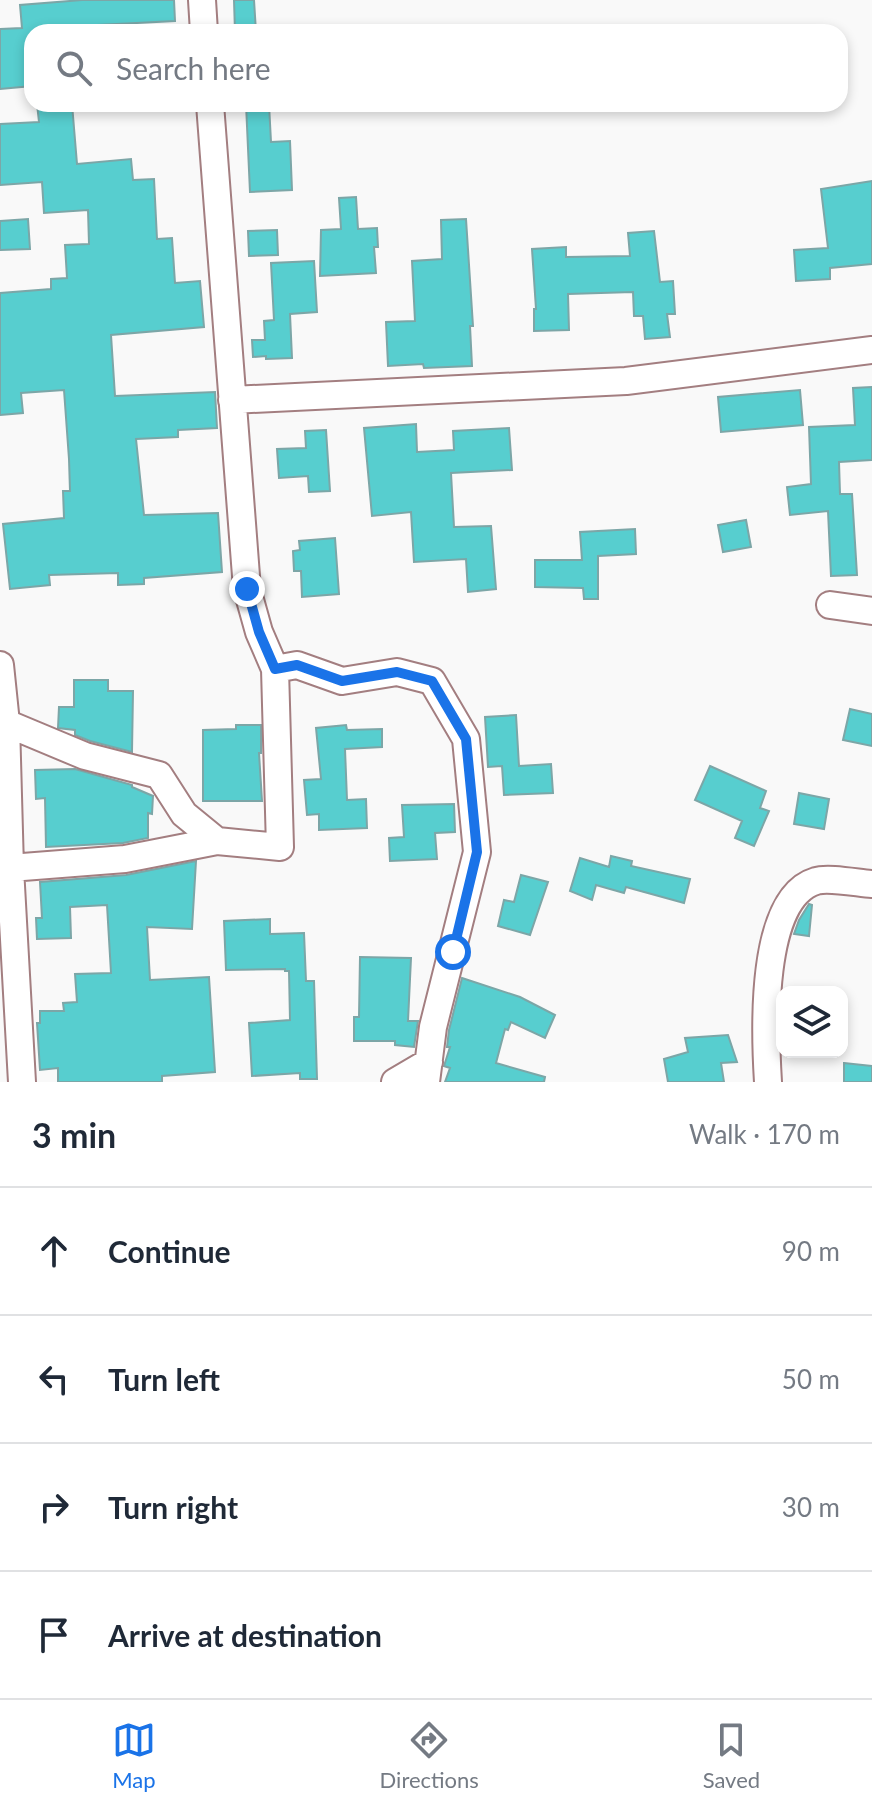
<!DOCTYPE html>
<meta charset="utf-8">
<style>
:root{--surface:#fff;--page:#f2f2f3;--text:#1f2937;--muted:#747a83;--line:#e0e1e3;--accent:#1a73e8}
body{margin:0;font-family:Lato,sans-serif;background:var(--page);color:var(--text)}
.controls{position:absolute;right:24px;bottom:24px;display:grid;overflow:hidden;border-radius:16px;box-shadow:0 4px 12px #0003}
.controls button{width:72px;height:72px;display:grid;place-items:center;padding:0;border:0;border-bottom:2px solid var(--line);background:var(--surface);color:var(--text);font:40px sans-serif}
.stop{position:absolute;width:24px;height:24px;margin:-18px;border:6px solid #1a73e8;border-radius:50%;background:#fff}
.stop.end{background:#1a73e8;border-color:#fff;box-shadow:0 2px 8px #0008}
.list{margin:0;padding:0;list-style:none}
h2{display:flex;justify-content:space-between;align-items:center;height:104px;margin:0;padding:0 32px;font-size:34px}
h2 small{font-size:26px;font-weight:400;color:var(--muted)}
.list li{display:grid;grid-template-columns:52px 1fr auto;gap:24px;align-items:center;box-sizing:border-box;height:128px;padding:0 32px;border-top:2px solid var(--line)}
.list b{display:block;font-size:30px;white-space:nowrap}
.list em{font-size:26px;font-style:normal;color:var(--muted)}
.icon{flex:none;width:44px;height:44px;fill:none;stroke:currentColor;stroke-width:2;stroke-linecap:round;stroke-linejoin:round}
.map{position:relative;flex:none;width:872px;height:1082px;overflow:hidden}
.search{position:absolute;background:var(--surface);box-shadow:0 4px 12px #0003;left:24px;right:24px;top:24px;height:88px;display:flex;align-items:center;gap:20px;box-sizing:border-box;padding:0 28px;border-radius:24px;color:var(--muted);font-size:30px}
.sheet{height:616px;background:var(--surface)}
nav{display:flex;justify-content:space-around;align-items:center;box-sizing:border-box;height:112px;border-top:2px solid var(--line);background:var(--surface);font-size:22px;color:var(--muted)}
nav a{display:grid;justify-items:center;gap:4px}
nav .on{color:var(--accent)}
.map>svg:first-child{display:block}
.building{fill:#57cecf;stroke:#7ca6a7;stroke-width:2}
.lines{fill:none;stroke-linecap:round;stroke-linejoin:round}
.minor-casing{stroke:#a37e80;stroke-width:30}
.minor{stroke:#fff;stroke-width:26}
.route{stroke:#1a73e8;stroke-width:10}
</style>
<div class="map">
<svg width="872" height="1082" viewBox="0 0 872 1082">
<rect width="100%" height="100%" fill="#f9f9f9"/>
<!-- building -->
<path class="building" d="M82 0H174L175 21 98 25V32H32V86L0 89V29L22 28 20 5Z
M234 0H254L256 32H235Z
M37 104H72L77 164 131 159 133 180 154 179 157 239 172 238 175 283 200 281 204 327 111 335 115 396 215 392 217 428 178 430V437L136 439 144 515 218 513 222 572 144 578V584L118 585V573L49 575 50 585 10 589 3 524 64 518 63 491H70L69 459 64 390 21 393 23 413 0 415V293L51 289V279L67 278 65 245 89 244 88 210 44 213 42 182 0 185V124L39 122Z
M246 104H269L271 142 290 141 292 190 250 192Z
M872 181V264L830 268V279L796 281 794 250 828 248 821 189Z
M356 197 358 229 377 228 378 247H374L376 273 320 276 321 230 341 229 339 198Z
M28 219 30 249 0 250V221Z
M466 219 473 326H470L472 366 424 368 423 364 388 366 386 322 415 321 412 261 442 259 441 220Z
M277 230 278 255 249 256 248 231Z
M654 231 660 282 673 281 675 314H667L670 337 645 339 643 316H634L633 292 568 294 569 330 534 331V309H536L532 249 566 247V257L630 256 628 233Z
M314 261 317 312 290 314 292 358 266 359V356L253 357 252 340H265L264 321 274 320 271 263Z
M872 387V460L839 462 840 494H852L857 575 831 576 828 511 790 515 787 487 811 484 809 427 855 425 853 388Z
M800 390 803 425 721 432 718 397Z
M416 424 417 452 454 450 453 431 509 428 512 470 451 473 454 527 491 526 496 589 468 592 466 559 414 562 411 512 372 516 364 428Z
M326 430 330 491 309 492 308 476 279 478 277 449 306 448 305 431Z
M746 520 751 547 723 552 718 525Z
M635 529 636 554 598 556V599H584L583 588 535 587V560H582L580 532Z
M335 538 339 594 302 597 301 571H294L293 551 300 550 299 541Z
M74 680H108V691H133L132 752 90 741 75 735V730L58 728 59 707H74Z
M850 709 872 714V746L843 740Z
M516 715 519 766 551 764 553 793 504 795 502 766 488 767 485 717Z
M236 725H261V753H259L262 801H203V730L236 729Z
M346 725 347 730 382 729V747L345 749 347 800 366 799 367 828 319 830V814L307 815 304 780 321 779 316 728Z
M710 766 766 791 760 808 769 811 754 846 735 838 742 821 695 800Z
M75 769 132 785V787L153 796 152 814 148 813V838L123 843 46 847 45 798 36 799 35 770Z
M799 793 829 799 824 829 794 824Z
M454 804 455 832 435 833 437 859 390 861 389 838 404 837 402 805Z
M611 856 632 861 631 866 690 879 684 903 626 887 624 893 596 885 592 900 570 891 580 858 609 867Z
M196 861 192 929 147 927 150 980 209 977 215 1072 162 1076V1082H58V1068L40 1070 37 1023H40V1011H64L63 1003 77 1002 75 974 111 973 107 905 70 907 71 938 37 939 36 918H42L40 882 126 875Z
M521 875 548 882 530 935 498 926 504 900 514 902Z
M809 904 812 905 809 936 794 934 799 920Z
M270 919V934L304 933 306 981H314L317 1079H300V1073L252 1076 249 1023 290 1020 289 971H285V969L226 970 224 921Z
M360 957 411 958 408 1021H418L414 1047 395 1045V1041H354V1017H359Z
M462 978 520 997 555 1015 545 1038 511 1022 508 1030 505 1029 496 1063 545 1077 544 1082H445L450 1068 444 1066 450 1047H447L449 1030Z
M728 1035 737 1062 721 1063 724 1082H668L664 1059 688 1052 685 1038Z
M844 1063 872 1066V1082H844Z"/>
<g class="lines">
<defs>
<path id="minor" d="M202 0 204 32
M232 400 626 381 872 350
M830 605 872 611
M0 665 6 723 10 868 22 1082
M275 669 297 665 342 681 397 672 432 681 466 739 477 852 433 1027 426 1082
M6 723 85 756 159 775 184 814 217 841
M10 868 125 859 217 841 280 847 275 669 259 632 247 589 210 104
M395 1082 429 1062
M768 1082C765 1034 759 898 816 881 828 877 858 883 872 884"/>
</defs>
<!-- minor casing -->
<use href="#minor" class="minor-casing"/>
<!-- minor -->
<use href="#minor" class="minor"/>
</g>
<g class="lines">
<!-- route -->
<path class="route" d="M247 589 259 632 275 669 297 665 342 681 397 672 432 681 466 739 477 852 453 952"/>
</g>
</svg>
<div class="controls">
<button><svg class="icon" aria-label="layers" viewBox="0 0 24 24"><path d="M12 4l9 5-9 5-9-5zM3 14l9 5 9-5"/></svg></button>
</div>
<div class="stop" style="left:453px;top:952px"></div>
<div class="stop end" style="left:247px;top:589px"></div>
<div class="search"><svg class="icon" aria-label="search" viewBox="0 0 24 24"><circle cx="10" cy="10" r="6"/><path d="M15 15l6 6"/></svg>Search here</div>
</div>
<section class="sheet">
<h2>3 min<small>Walk · 170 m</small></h2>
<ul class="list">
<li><svg class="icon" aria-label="ahead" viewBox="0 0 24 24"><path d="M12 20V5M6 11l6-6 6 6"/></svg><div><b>Continue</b></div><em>90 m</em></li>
<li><svg class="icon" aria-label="left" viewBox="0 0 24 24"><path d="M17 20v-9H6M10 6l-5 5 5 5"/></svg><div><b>Turn left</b></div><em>50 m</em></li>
<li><svg class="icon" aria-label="right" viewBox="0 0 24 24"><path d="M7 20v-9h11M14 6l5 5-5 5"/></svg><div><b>Turn right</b></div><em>30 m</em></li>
<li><svg class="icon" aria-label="arrive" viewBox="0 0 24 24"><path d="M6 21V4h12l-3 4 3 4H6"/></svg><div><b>Arrive at destination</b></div></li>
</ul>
</section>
<nav>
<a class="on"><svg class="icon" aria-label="map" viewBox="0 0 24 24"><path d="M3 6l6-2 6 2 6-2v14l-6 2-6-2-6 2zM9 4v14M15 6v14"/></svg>Map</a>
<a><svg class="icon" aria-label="directions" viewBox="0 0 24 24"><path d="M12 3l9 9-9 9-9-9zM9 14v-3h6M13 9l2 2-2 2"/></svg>Directions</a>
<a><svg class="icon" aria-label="saved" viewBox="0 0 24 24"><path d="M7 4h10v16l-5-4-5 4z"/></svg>Saved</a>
</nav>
